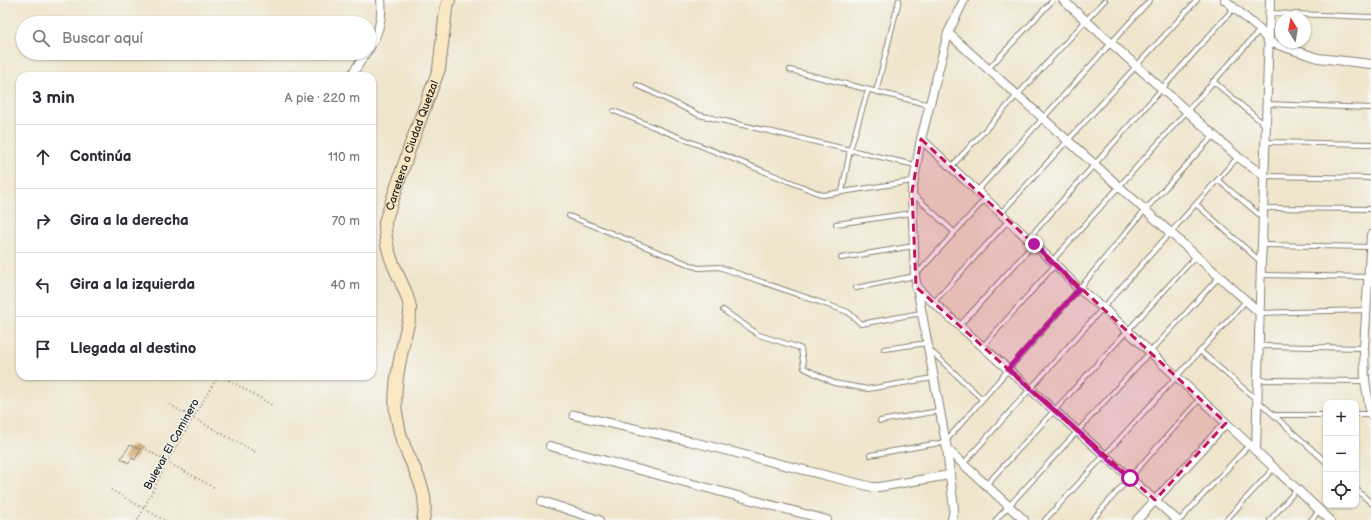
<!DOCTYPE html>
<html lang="es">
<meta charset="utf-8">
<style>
:root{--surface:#fff;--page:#f7f7f7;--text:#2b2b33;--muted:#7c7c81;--line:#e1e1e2}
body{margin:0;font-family:"Balsamiq Sans",sans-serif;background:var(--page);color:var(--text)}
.controls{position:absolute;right:12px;bottom:12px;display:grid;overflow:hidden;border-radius:8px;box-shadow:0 1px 3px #0004}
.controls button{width:36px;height:36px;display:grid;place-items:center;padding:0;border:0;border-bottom:1px solid var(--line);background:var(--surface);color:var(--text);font:20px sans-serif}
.compass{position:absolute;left:1275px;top:12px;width:36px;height:36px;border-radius:50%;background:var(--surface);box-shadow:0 1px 3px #0004;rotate:349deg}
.stop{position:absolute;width:12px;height:12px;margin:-9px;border:3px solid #b5179e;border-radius:50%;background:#fff}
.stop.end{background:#b5179e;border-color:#fff;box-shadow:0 1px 4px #0008}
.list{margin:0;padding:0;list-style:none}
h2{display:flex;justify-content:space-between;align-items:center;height:52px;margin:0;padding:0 16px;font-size:17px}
h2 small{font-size:13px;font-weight:400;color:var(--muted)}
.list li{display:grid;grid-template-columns:26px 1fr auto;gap:12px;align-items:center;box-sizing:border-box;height:64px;padding:0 16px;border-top:1px solid var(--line)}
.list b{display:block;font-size:15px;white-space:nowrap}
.list em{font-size:13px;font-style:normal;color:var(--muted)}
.icon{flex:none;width:22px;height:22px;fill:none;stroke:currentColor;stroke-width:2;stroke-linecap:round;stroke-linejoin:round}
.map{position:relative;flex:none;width:1371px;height:520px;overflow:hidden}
.search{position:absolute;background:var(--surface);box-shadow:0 1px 3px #0004;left:16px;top:16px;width:360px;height:44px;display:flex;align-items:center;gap:10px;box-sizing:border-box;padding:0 14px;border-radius:22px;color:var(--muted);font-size:15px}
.panel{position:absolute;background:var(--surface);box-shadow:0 1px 3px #0004;left:16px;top:72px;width:360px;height:308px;border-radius:12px}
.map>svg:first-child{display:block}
.building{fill:#d1a261}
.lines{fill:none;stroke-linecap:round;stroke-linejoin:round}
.service-casing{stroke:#868074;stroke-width:6}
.minor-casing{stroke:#868074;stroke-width:10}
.secondary-casing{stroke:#868074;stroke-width:14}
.path{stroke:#868074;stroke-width:2;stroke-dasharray:1 3;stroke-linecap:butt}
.service{stroke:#fff;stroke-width:4}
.minor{stroke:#fff;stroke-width:8}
.secondary{stroke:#fae7c3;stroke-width:12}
.route{stroke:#b5179e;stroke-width:5}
.marked{fill:#c2185b;fill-opacity:0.2;stroke:#c2185b;stroke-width:3;stroke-dasharray:8 5;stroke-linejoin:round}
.labels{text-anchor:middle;stroke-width:3;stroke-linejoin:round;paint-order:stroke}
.street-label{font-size:11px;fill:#1c1c1c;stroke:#f6f6f2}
</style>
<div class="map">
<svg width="1371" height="520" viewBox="0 0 1371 520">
<rect width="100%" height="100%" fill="#f6f6f2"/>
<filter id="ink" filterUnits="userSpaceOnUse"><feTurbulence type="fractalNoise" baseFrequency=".025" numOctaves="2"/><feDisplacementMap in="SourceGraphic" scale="8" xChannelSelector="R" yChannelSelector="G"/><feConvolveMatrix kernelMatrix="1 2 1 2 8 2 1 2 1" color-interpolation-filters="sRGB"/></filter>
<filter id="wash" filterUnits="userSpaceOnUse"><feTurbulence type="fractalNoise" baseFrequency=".012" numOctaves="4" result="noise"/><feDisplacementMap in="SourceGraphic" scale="16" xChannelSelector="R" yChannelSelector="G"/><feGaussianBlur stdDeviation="0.9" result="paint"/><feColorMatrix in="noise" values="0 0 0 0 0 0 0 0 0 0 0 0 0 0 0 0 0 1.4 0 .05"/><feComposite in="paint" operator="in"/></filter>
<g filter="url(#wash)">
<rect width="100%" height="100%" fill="#efe5cc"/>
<g id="blocks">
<!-- building -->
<path class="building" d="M130 445 141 449 135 460 132 458 128 463 121 458Z"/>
</g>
</g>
<g filter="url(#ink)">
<use href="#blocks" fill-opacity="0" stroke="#868074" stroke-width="1"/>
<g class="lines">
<defs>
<path id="service" d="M1270 13 1371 17
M988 69 1053 0
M790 70 930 105
M1213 81 1265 125
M637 85 699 115 915 165
M876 92 899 0
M1267 104 1371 108
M614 111 823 195 913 181
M1265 142 1371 144
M951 167 1105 0
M1265 176 1371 178
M1218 180 1262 217
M977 191 1150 0
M842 192 850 150 868 90
M912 193 954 232
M1196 204 1261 262
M1263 208 1371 209
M1001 213 1197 0
M569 216 698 268 719 267 848 312 861 324 921 313
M836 224 912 213
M1028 239 1234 8
M1262 245 1370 247
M841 258 914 246
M1052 261 1260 30
M1261 275 1369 277
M856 288 915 276 985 199
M934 302 1008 221
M723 310 759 335 797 347 801 349 804 368 834 383 868 389 933 378
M1260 313 1366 310
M960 325 1034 244
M983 346 1055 265
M1259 346 1364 348
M884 349 927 343
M930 350 982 399
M1200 351 1257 400 1326 462
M1258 380 1365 381
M1356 414H1371
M1274 415H1326
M880 421 939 411
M870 455 945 442 1079 289 1145 210 1214 135
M963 464 1238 157
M986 485 1196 256
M1356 489 1371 503
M996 520 1219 277
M1045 520 1246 301
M1092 520 1200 399
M1180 520 1249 445
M1226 520 1274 468
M1270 520 1297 489
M1311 520 1320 510"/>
<path id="minor" d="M1063 0 1238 157 1264 176
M1225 0 1260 30 1269 42 1318 58 1371 64
M948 33 1260 313
M369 49C379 33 383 18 381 0
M351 76 366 53
M921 139 1052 261 1079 289 1103 308 1330 520
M1371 235 1364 348 1365 381 1371 415
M916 287 1177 520
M574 415 689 441 872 487H879L949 475
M550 446 827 520
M947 449 1024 520
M1256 451 1261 262 1262 245 1270 0
M542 501 599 520
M952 520 954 509 947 449 915 276 912 192 921 139 948 33 964 0
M1137 520 1226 423"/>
<g id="secondary">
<path id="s1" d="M423 520C431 491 411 466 402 440 399 431 398 422 396 413 393 387 400 361 405 335 407 327 411 317 410 308 407 288 394 272 389 252 386 242 385 232 385 222L411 144 439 69 446 10 449 0"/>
</g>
</defs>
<!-- service casing -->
<use href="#service" class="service-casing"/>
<!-- minor casing -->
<use href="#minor" class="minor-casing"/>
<!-- secondary casing -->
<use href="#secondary" class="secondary-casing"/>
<!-- path -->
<path class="path" d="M222 376 272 405
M170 405 257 453
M140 445 167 462 215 488
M111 490 164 520
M138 520 167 462 218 376"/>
<!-- service -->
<use href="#service" class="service"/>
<!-- minor -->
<use href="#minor" class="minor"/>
<!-- secondary -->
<use href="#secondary" class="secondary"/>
</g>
</g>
<g class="lines" filter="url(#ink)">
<!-- route -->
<path class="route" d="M1034 244 1079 289 1008 369 1130 478"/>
</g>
<!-- marked area -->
<path class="marked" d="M921 139 1226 423 1155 500 916 287 912 192Z"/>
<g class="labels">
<!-- street labels -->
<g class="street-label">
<text dy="4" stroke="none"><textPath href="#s1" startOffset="390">Carretera a Ciudad Quetzal</textPath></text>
<text transform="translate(171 444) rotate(-61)" y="4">Bulevar El Caminero</text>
</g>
</g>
</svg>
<div class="controls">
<button>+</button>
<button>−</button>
<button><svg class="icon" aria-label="locate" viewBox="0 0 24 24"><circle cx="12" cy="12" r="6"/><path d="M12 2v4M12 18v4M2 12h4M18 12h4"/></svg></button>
</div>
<svg class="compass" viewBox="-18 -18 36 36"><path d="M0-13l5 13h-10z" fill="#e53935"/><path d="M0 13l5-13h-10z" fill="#7c7c81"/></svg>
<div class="stop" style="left:1130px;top:478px"></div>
<div class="stop end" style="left:1034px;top:244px"></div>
<div class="search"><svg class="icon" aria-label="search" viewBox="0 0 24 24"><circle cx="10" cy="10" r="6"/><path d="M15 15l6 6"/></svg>Buscar aquí</div>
<section class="panel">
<h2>3 min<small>A pie · 220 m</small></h2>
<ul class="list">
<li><svg class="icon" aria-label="ahead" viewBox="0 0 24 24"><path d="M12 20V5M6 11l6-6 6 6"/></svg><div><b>Continúa</b></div><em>110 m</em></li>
<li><svg class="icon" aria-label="right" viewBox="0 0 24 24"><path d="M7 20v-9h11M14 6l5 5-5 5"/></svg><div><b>Gira a la derecha</b></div><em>70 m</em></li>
<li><svg class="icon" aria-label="left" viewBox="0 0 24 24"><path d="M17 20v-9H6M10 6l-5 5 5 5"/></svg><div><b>Gira a la izquierda</b></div><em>40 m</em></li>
<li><svg class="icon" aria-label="arrive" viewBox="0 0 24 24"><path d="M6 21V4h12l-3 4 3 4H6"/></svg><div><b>Llegada al destino</b></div></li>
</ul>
</section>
</div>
